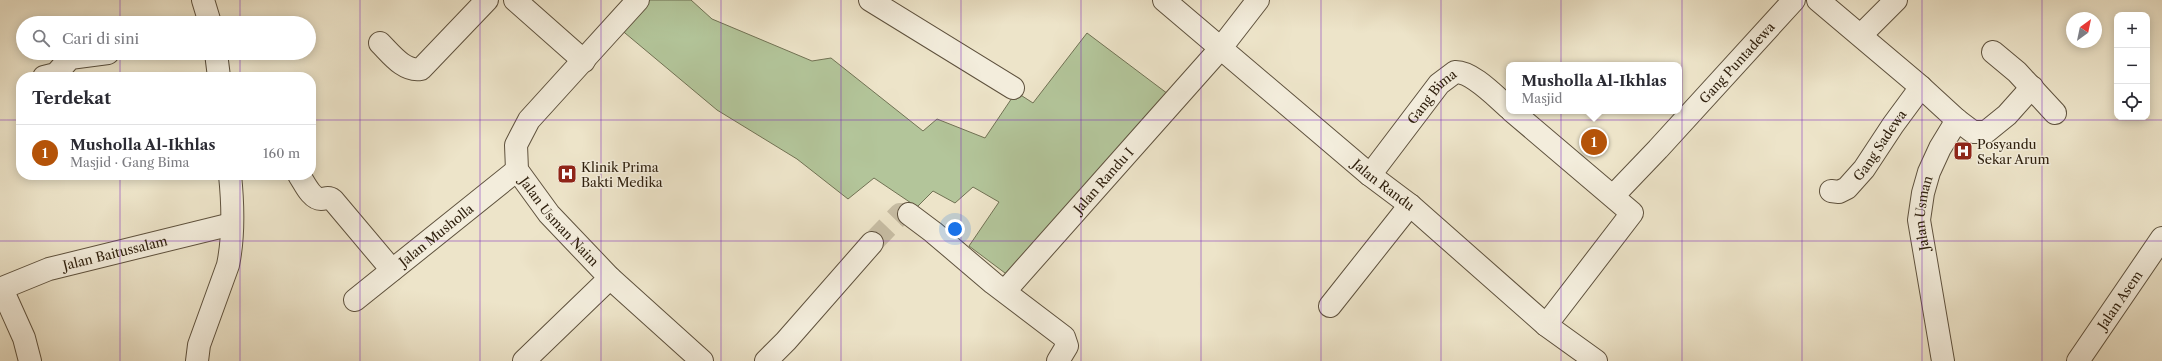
<!DOCTYPE html>
<html lang="id">
<meta charset="utf-8">
<style>
:root{--surface:#fff;--page:#f2f2f3;--text:#2b2b33;--muted:#7c7c81;--line:#e1e1e2;--accent:#b45309}
body{margin:0;font-family:"Libre Caslon Text",serif;background:var(--page);color:var(--text)}
.controls{position:absolute;right:12px;top:12px;display:grid;overflow:hidden;border-radius:8px;box-shadow:0 2px 10px #0003}
.controls button{width:36px;height:36px;display:grid;place-items:center;padding:0;border:0;border-bottom:1px solid var(--line);background:var(--surface);color:var(--text);font:20px sans-serif}
.compass{position:absolute;left:2066px;top:12px;width:36px;height:36px;border-radius:50%;background:var(--surface);box-shadow:0 2px 10px #0003;rotate:33deg}
.you{position:absolute;left:955px;top:229px;width:14px;height:14px;margin:-10px;border:3px solid #fff;border-radius:50%;background:#1a73e8;box-shadow:0 0 0 6px #1a73e833}
.badge{display:grid;place-items:center;width:26px;height:26px;border-radius:50%;background:var(--accent);color:#fff;font-size:13px;font-weight:700}
.pin{position:absolute;translate:-50% -50%;border:2px solid #fff;box-shadow:0 1px 4px #0006}
.popup{position:absolute;left:1506px;top:62px;width:176px;height:52px;box-sizing:border-box;display:grid;place-content:center;border-radius:8px;background:var(--surface);filter:drop-shadow(0 1px 3px #0005);font-size:13px;white-space:nowrap;color:var(--muted)}
.popup b{font-size:15px;color:var(--text)}
.popup::after{content:'';position:absolute;left:50%;top:100%;margin-left:-8px;border:8px solid transparent;border-top-color:var(--surface)}
.list{margin:0;padding:0;list-style:none}
h2{display:flex;justify-content:space-between;align-items:center;height:52px;margin:0;padding:0 16px;font-size:17px}
h2 small{font-size:13px;font-weight:400;color:var(--muted)}
.list li{display:grid;grid-template-columns:26px 1fr auto;gap:12px;align-items:center;box-sizing:border-box;height:56px;padding:0 16px;border-top:1px solid var(--line)}
.list b{display:block;font-size:15px;white-space:nowrap}
.list p{margin:0;font-size:13px;white-space:nowrap;color:var(--muted)}
.list em{font-size:13px;font-style:normal;color:var(--muted)}
.icon{flex:none;width:22px;height:22px;fill:none;stroke:currentColor;stroke-width:2;stroke-linecap:round;stroke-linejoin:round}
.map{position:relative;flex:none;width:2162px;height:361px;overflow:hidden}
.search{position:absolute;background:var(--surface);box-shadow:0 2px 10px #0003;left:16px;top:16px;width:300px;height:44px;display:flex;align-items:center;gap:10px;box-sizing:border-box;padding:0 14px;border-radius:22px;color:var(--muted);font-size:15px}
.panel{position:absolute;background:var(--surface);box-shadow:0 2px 10px #0003;left:16px;top:72px;width:300px;height:108px;border-radius:16px}
.map>svg:first-child{display:block}
.green{fill:#b3c59a;stroke:#717254}
.lines{fill:none;stroke-linecap:round;stroke-linejoin:round}
.street-tunnel{stroke:#c7bda4;stroke-width:22;stroke-dasharray:22 11;stroke-linecap:butt}
.street-casing{stroke:#5e513d;stroke-width:24}
.street{stroke:#f3eddc;stroke-width:22}
.grid{fill:none;stroke:#7b2cbf;stroke-width:1;stroke-opacity:0.55}
.labels{text-anchor:middle;stroke-width:3;stroke-linejoin:round;paint-order:stroke}
.street-label{font-size:13px;fill:#2f200e;stroke:#f3eddc}
.poi-label{font-size:13px;fill:#2f200e;stroke:#f3eddc;text-anchor:start}
</style>
<div class="map">
<svg width="2162" height="361" viewBox="0 0 2162 361">
<rect width="100%" height="100%" fill="#ede4c9"/>
<filter id="stains"><feTurbulence type="fractalNoise" baseFrequency=".005" numOctaves="4"/><feColorMatrix values="0 0 0 0 .2 0 0 0 0 .09 0 0 0 0 .02 0 0 0 .5 -.17"/></filter>
<radialGradient id="worn" r=".72"><stop offset=".6" stop-color="#630" stop-opacity="0"/><stop offset="1" stop-color="#630" stop-opacity=".3"/></radialGradient>
<!-- green -->
<path class="green" d="M647 0H691L712 19 812 61 831 58 923 131 937 119 985 138 1016 92 1033 103 1087 33 1172 97 1013 279 969 246 999 202 973 187 955 203 933 191 917 207 874 178 848 199 797 159 717 110 619 28Z"/>
<g class="lines">
<!-- street-tunnel -->
<path class="street-tunnel" d="M872 243 900 214H909"/>
<defs>
<g id="street">
<path d="M203 0 210 23"/>
<path d="M515 0 584 61"/>
<path id="s1" d="M638 0 529 120 516 145 517 170 549 214 610 278 702 361"/>
<path d="M870 0 1013 88"/>
<path id="s2" d="M1164 0 1370 175 1410 205 1546 325 1596 361"/>
<path d="M1818 0 1921 87 1957 120 1973 132H1986L2007 115 2032 87"/>
<path d="M1861 35 1896 0"/>
<path d="M380 43C391 54 404 72 421 69L487 0"/>
<path d="M1993 52 2017 72 2055 113"/>
<path d="M216 53 219 77"/>
<path d="M44 77 56 74 70 58 108 53"/>
<path d="M1512 111 1632 213 1546 325"/>
<path d="M299 175C304 182 311 199 321 199 326 199 328 196 333 200L392 270"/>
<path id="s3" d="M1370 175 1439 84 1455 72C1472 71 1496 97 1509 108"/>
<path id="s4" d="M1831 191 1839 192 1847 188 1864 169 1893 125 1921 87"/>
<path id="s5" d="M1613 196 1658 149 1794 0"/>
<path d="M909 214 933 232 993 283 1064 337 1067 346 1058 361"/>
<path id="s6" d="M0 289 49 269 232 224"/>
<path d="M2 289 24 338 30 361"/>
<path id="s7" d="M1005 291 1220 49 1258 0"/>
<path id="s8" d="M355 300 517 170"/>
<path d="M1330 306 1410 205"/>
<path d="M197 361 199 345 228 265C234 236 233 204 230 175"/>
<path d="M524 361 610 278"/>
<path d="M766 361 786 341 872 243"/>
<path id="s9" d="M1943 361 1919 220 1923 193 1929 172 1940 148 1957 120"/>
<path id="s10" d="M2078 361 2162 238"/>
</g>
</defs>
<!-- street casing -->
<use href="#street" class="street-casing"/>
<!-- street -->
<use href="#street" class="street"/>
</g>
<!-- grid -->
<path class="grid" d="M120 0V23M240 0V23M360 0V361M480 0V361M601 0V361M721 0V361M841 0V361M961 0V361M1081 0V361M1201 0V361M1321 0V361M1441 0V361M1561 0V361M1682 0V361M1802 0V361M1922 0V361M2042 0V361M120 53V77M240 53V77M0 120H21M311 120H2162M120 175V361M240 175V361M0 241H2162"/>
<!-- icons -->
<defs>
<symbol id="hospital-square" viewBox="-11 -11 22 22"><rect x="-9" y="-9" width="18" height="18" rx="4" fill="#8f2418" stroke="#f3eddc"/><path d="M-5-5h3v3.5h4V-5h3V5h-3V1.5h-4V5h-3Z" fill="#fff"/></symbol>
</defs>
<g fill-rule="evenodd">
<use href="#hospital-square" x="1952" y="140" width="22" height="22"/>
<use href="#hospital-square" x="556" y="163" width="22" height="22"/>
</g>
<g class="labels">
<!-- street labels -->
<g class="street-label">
<text dy="5" stroke="none"><textPath href="#s5" startOffset="182">Gang Puntadewa</textPath></text>
<text dy="5" stroke="none"><textPath href="#s3" startOffset="100">Gang Bima</textPath></text>
<text dy="5" stroke="none"><textPath href="#s4" startOffset="71">Gang Sadewa</textPath></text>
<text dy="5" stroke="none"><textPath href="#s7" startOffset="148">Jalan Randu I</textPath></text>
<text dy="5" stroke="none"><textPath href="#s2" startOffset="287">Jalan Randu</textPath></text>
<text dy="5" stroke="none"><textPath href="#s9" startOffset="150">Jalan Usman</textPath></text>
<text dy="5" stroke="none"><textPath href="#s1" startOffset="282">Jalan Usman Naim</textPath></text>
<text dy="5" stroke="none"><textPath href="#s8" startOffset="104">Jalan Musholla</textPath></text>
<text dy="5" stroke="none"><textPath href="#s6" startOffset="121">Jalan Baitussalam</textPath></text>
<text dy="5" stroke="none"><textPath href="#s10" startOffset="74">Jalan Asem</textPath></text>
</g>
<!-- poi labels -->
<g class="poi-label">
<text x="1977" y="149">Posyandu<tspan x="1977" dy="15">Sekar Arum</tspan></text>
<text x="581" y="172">Klinik Prima<tspan x="581" dy="15">Bakti Medika</tspan></text>
</g>
</g>
<rect width="100%" height="100%" filter="url(#stains)"/>
<rect width="100%" height="100%" fill="url(#worn)"/>
</svg>
<div class="controls">
<button>+</button>
<button>−</button>
<button><svg class="icon" aria-label="locate" viewBox="0 0 24 24"><circle cx="12" cy="12" r="6"/><path d="M12 2v4M12 18v4M2 12h4M18 12h4"/></svg></button>
</div>
<svg class="compass" viewBox="-18 -18 36 36"><path d="M0-13l5 13h-10z" fill="#e53935"/><path d="M0 13l5-13h-10z" fill="#7c7c81"/></svg>
<div class="you"></div>
<div class="pin badge" style="left:1594px;top:142px">1</div>
<div class="popup"><b>Musholla Al-Ikhlas</b>Masjid</div>
<div class="search"><svg class="icon" aria-label="search" viewBox="0 0 24 24"><circle cx="10" cy="10" r="6"/><path d="M15 15l6 6"/></svg>Cari di sini</div>
<section class="panel">
<h2>Terdekat<small></small></h2>
<ul class="list">
<li><span class="badge">1</span><div><b>Musholla Al-Ikhlas</b><p>Masjid · Gang Bima</p></div><em>160 m</em></li>
</ul>
</section>
</div>
